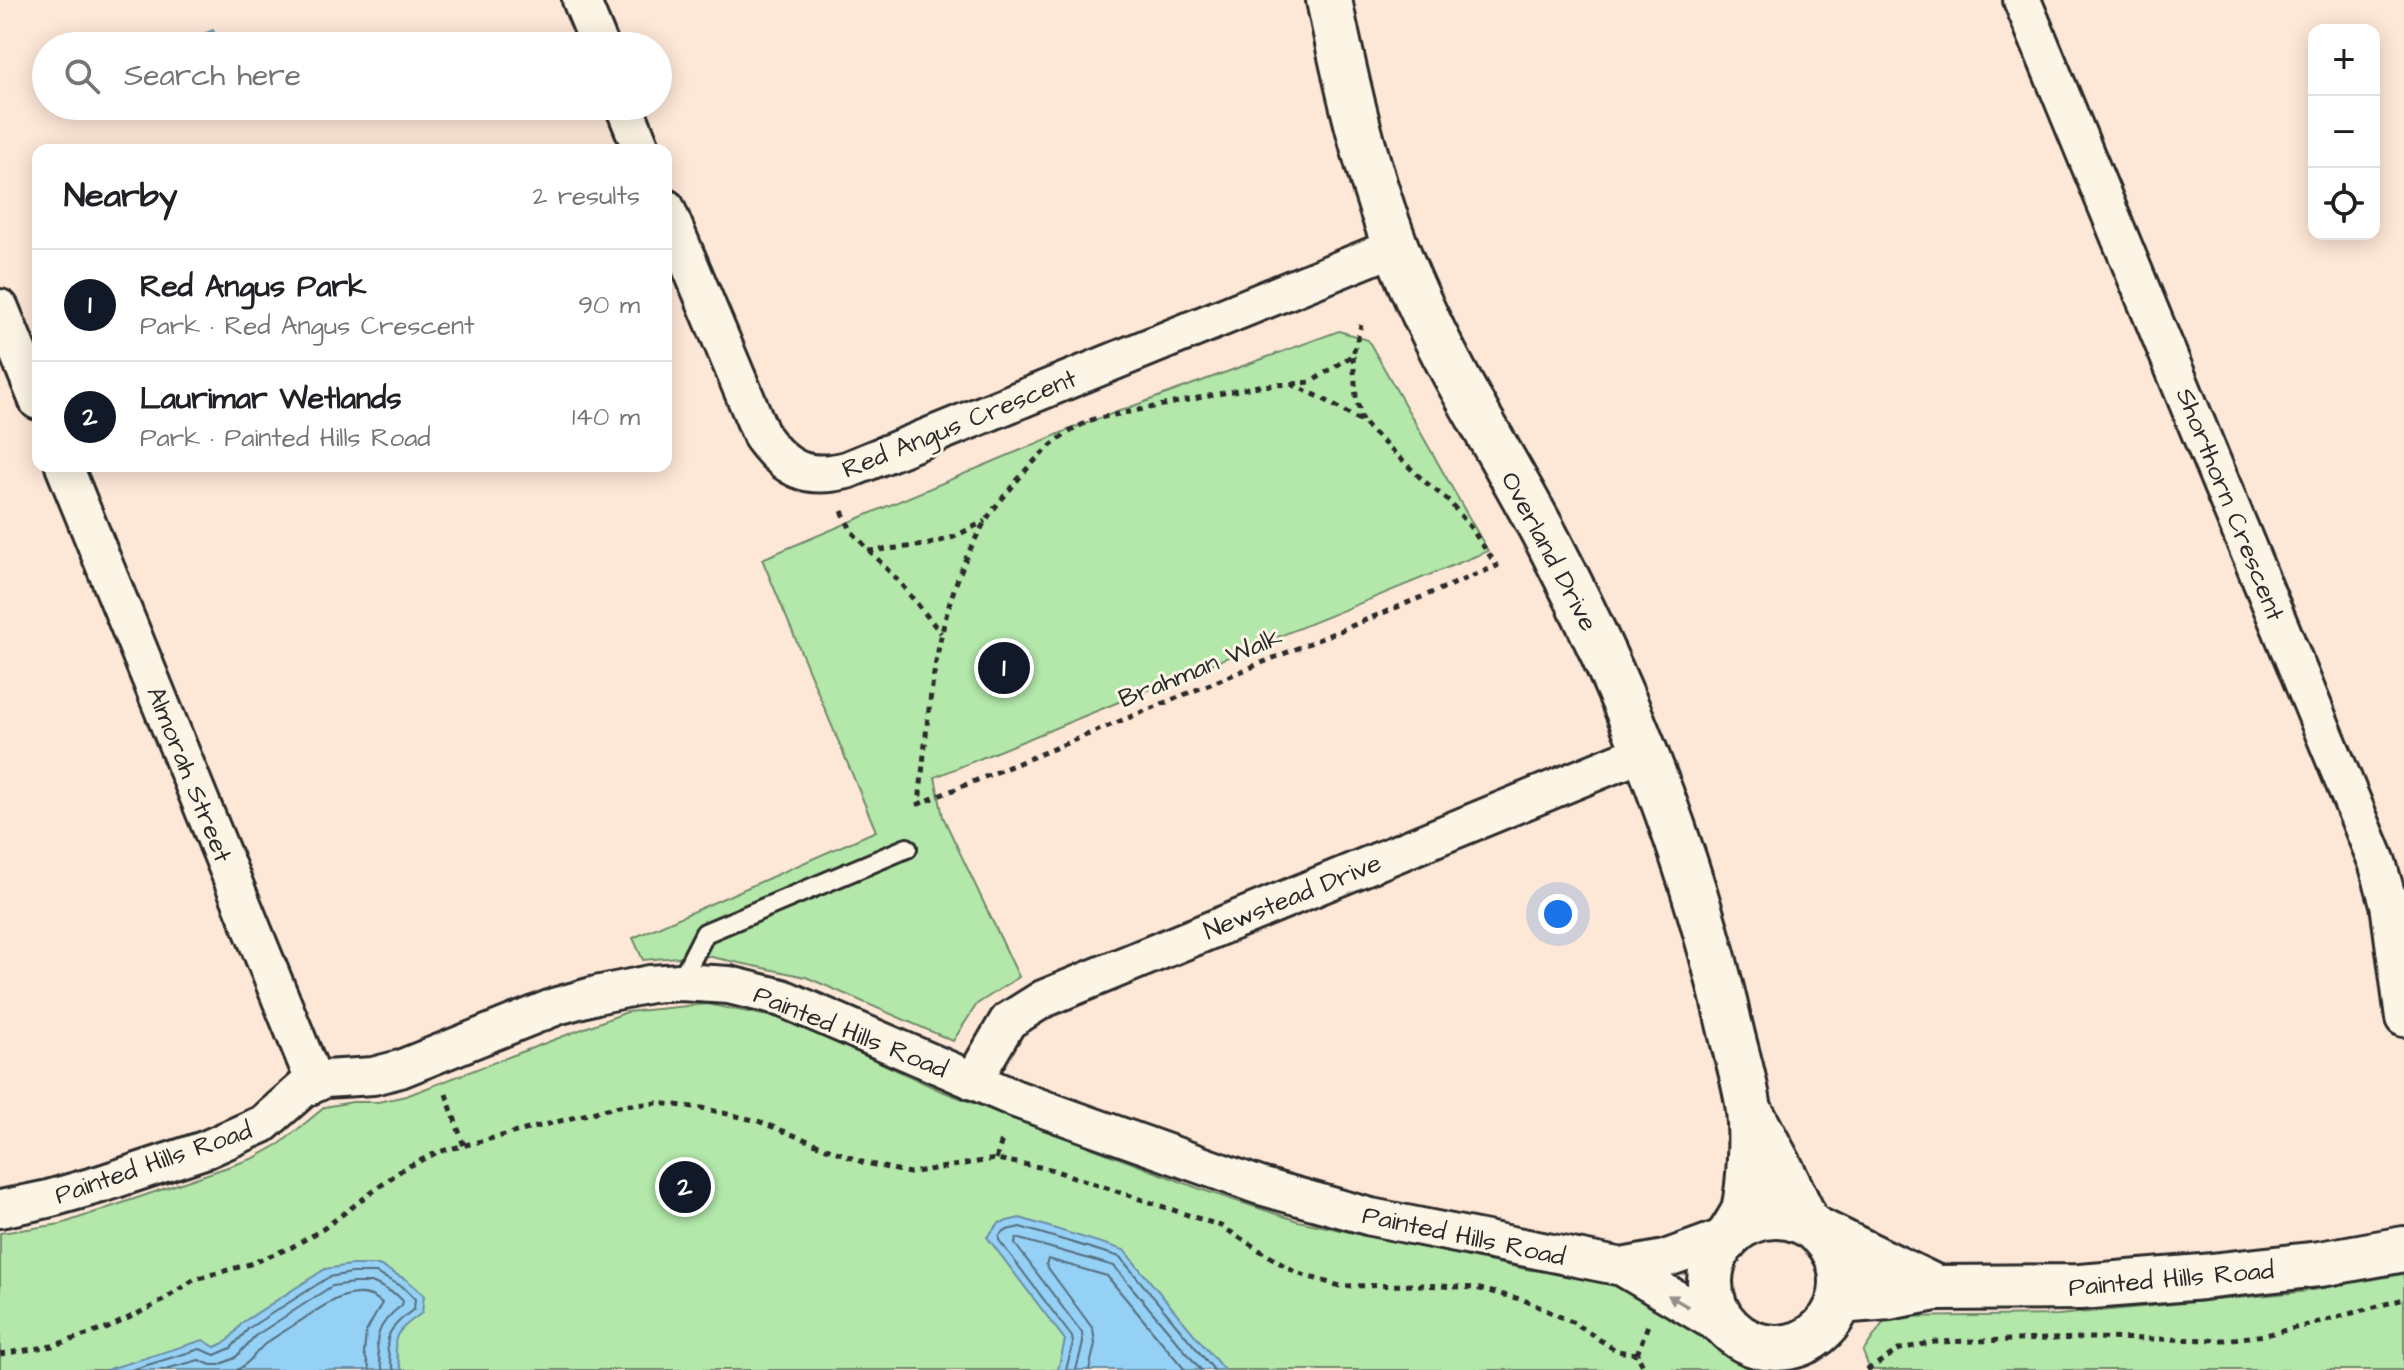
<!DOCTYPE html>
<meta charset="utf-8">
<style>
:root{--surface:#fff;--page:#f2f2f2;--text:#202124;--muted:#757577;--line:#e0e0e0;--accent:#111827}
body{margin:0;font-family:"Architects Daughter",sans-serif;background:var(--page);color:var(--text)}
.controls{position:absolute;right:24px;top:24px;display:grid;overflow:hidden;border-radius:16px;box-shadow:0 4px 20px #0003}
.controls button{width:72px;height:72px;display:grid;place-items:center;padding:0;border:0;border-bottom:2px solid var(--line);background:var(--surface);color:var(--text);font:40px sans-serif}
.you{position:absolute;left:1558px;top:914px;width:28px;height:28px;margin:-20px;border:6px solid #fff;border-radius:50%;background:#1a73e8;box-shadow:0 0 0 12px #1a73e833}
.badge{display:grid;place-items:center;width:52px;height:52px;border-radius:50%;background:var(--accent);color:#fff;font-size:26px;font-weight:700}
.pin{position:absolute;translate:-50% -50%;border:4px solid #fff;box-shadow:0 2px 8px #0006}
.list{margin:0;padding:0;list-style:none}
h2{display:flex;justify-content:space-between;align-items:center;height:104px;margin:0;padding:0 32px;font-size:34px}
h2 small{font-size:26px;font-weight:400;color:var(--muted)}
.list li{display:grid;grid-template-columns:52px 1fr auto;gap:24px;align-items:center;box-sizing:border-box;height:112px;padding:0 32px;border-top:2px solid var(--line)}
.list b{display:block;font-size:30px;white-space:nowrap}
.list p{margin:0;font-size:26px;white-space:nowrap;color:var(--muted)}
.list em{font-size:26px;font-style:normal;color:var(--muted)}
.icon{flex:none;width:44px;height:44px;fill:none;stroke:currentColor;stroke-width:2;stroke-linecap:round;stroke-linejoin:round}
.map{position:relative;flex:none;width:2404px;height:1370px;overflow:hidden}
.search{position:absolute;background:var(--surface);box-shadow:0 4px 20px #0003;left:32px;top:32px;width:640px;height:88px;display:flex;align-items:center;gap:20px;box-sizing:border-box;padding:0 28px;border-radius:44px;color:var(--muted);font-size:30px}
.panel{position:absolute;background:var(--surface);box-shadow:0 4px 20px #0003;left:32px;top:144px;width:640px;height:328px;border-radius:16px}
.map>svg:first-child{display:block}
.green{fill:#b3e8aa;stroke:#6f8a6a;stroke-width:2}
.water{fill:#95d0f5;stroke:#6b8ea4;stroke-width:2}
.lines{fill:none;stroke-linecap:round;stroke-linejoin:round}
.shore{stroke:#556d7c;stroke-width:2}
.lane-casing{stroke:#2b2b2b;stroke-width:24}
.street-casing{stroke:#2b2b2b;stroke-width:42}
.secondary-casing{stroke:#2b2b2b;stroke-width:50}
.path{stroke:#2b2b2b;stroke-width:5;stroke-dasharray:6 6;stroke-linecap:butt}
.lane{stroke:#fcf5e5;stroke-width:18}
.street{stroke:#fcf5e5;stroke-width:36}
.secondary{stroke:#fcf5e5;stroke-width:44}
.oneway{fill:#949088}
.labels{text-anchor:middle;stroke-width:6;stroke-linejoin:round;paint-order:stroke}
.street-label{font-size:26px;fill:#2b2b2b;stroke:#fcf5e5}
</style>
<div class="map">
<svg width="2404" height="1370" viewBox="0 0 2404 1370">
<rect width="100%" height="100%" fill="#fde7d7"/>
<filter id="ink" filterUnits="userSpaceOnUse"><feTurbulence type="fractalNoise" baseFrequency=".0125" numOctaves="2"/><feDisplacementMap in="SourceGraphic" scale="16" xChannelSelector="R" yChannelSelector="G"/><feConvolveMatrix kernelMatrix="1 2 1 2 8 2 1 2 1" color-interpolation-filters="sRGB"/></filter>
<g filter="url(#ink)">
<!-- green -->
<path class="green" d="M1339 331 1368 340 1488 551 935 777 943 817 1019 977 977 1004 953 1041 806 977 702 955 643 960 633 938 876 831 762 559 1073 428Z
M707 1004 789 1020 939 1090 1203 1190 1298 1221 1530 1270 1586 1274 1661 1291 1733 1345 1750 1370H0V1233L61 1224 254 1158 281 1143 325 1107 352 1102H378L406 1096 627 1012Z
M2404 1274V1370H1870L1863 1352 1887 1317 2058 1315 2300 1292Z"/>
<!-- water -->
<path class="water" d="M213 30 219 46H191L189 40Z
M1020 1218 1124 1250 1224 1370H1058L1065 1340 987 1237 999 1223Z
M351 1265H379L407 1280 424 1295 422 1313C394 1333 389 1337 402 1370H106L203 1340 215 1347 228 1341 243 1322 325 1269Z"/>
<g class="lines">
<!-- shore -->
<path class="shore" d="M131 1370 200 1349 215 1355 231 1348 249 1328 329 1277 352 1273H376L403 1287 415 1299 414 1309C388 1329 380 1338 394 1370
M162 1370 199 1360 211 1365H219L235 1358 255 1336 332 1286 353 1283H374L397 1295 403 1301 402 1305C377 1324 371 1340 383 1370
M237 1370C250 1364 254 1353 265 1344 275 1336 287 1330 297 1323 321 1308 356 1279 382 1303L366 1332 364 1353 370 1370
M1066 1370 1073 1343 1072 1337 999 1240V1236L1003 1231 1020 1227 1120 1257 1214 1370
M1076 1370 1083 1343 1082 1333 1015 1244 1016 1238 1114 1266 1201 1370
M1089 1370 1095 1344 1093 1329 1046 1265 1048 1259 1107 1276 1185 1370"/>
<defs>
<path id="lane" d="M680 982 705 933 907 848"/>
<path id="street" d="M581 0 600 46
M2022 0 2377 862 2389 904 2404 1018
M624 106 642 150
M666 208 762 437C786 470 807 480 847 470L1395 247
M0 308 38 401
M64 466 315 1083
M973 1081 1008 1021 1043 999 1644 752
M0 1209 48 1199 101 1184 207 1149 263 1124 303 1089 325 1079 373 1076 400 1069 557 1006 596 995 650 984 680 982 729 985 782 998 1016 1099 1260 1186 1371 1217 1622 1267 1735 1334
M1622 1267 1665 1259 1728 1236"/>
<path id="secondary" d="M1329 0C1350 102 1374 204 1417 298 1456 385 1506 460 1549 543 1629 696 1692 858 1730 1027 1736 1054 1746 1083 1749 1111 1752 1138 1750 1184 1744 1210 1741 1218 1735 1226 1731 1233
M1751 1113 1780 1167 1807 1223
M1710 1282a66 66 0 1 1 132 0a66 66 0 1 1-132 0Z
M1817 1230 1936 1288
M1839 1301 1889 1297 1936 1288 2080 1287 2202 1277 2320 1264 2404 1249"/>
</defs>
<!-- lane casing -->
<use href="#lane" class="lane-casing"/>
<!-- street casing -->
<use href="#street" class="street-casing"/>
<!-- secondary casing -->
<use href="#secondary" class="secondary-casing"/>
<!-- path -->
<path class="path" d="M1353 356 1356 397 1362 421
M1291 384 1322 398 1363 423 1424 481 1449 501 1471 528 1497 566 919 804C929 709 934 605 985 522 993 508 1005 496 1015 483 1037 456 1061 433 1094 419L1258 386Z
M1292 384 1311 382 1353 355 1361 325
M842 511 852 532 900 583 941 633
M868 551 926 545 954 537 985 521
M446 1094 464 1146
M996 1159 1003 1137
M0 1354 52 1346 108 1328 157 1304 195 1279 250 1264 292 1247 323 1229 403 1169 438 1152 619 1106 657 1103 702 1108 758 1121 862 1162 909 1173 996 1159 1050 1169 1221 1226 1296 1273 1340 1286 1422 1285 1476 1288 1524 1300 1572 1322 1617 1351 1637 1354 1645 1370
M1637 1354 1648 1325
M1867 1370 1900 1349 1935 1342 2088 1338 2225 1340 2265 1335 2308 1325 2404 1299"/>
<!-- lane -->
<use href="#lane" class="lane"/>
<!-- street -->
<use href="#street" class="street"/>
<!-- secondary -->
<use href="#secondary" class="secondary"/>
</g>
<!-- one-way arrows -->
<defs><path id="oneway-solid" d="M-6-.8H1V-3.2L6.5 0L1 3.2V.8H-6Z" transform="scale(2)"/></defs>
<use class="oneway" href="#oneway-solid" transform="translate(1678 1301) rotate(-150)"/>
</g>
<g class="labels">
<!-- street labels -->
<g class="street-label">
<text transform="translate(959 423) rotate(-22)" y="9">Red Angus Crescent</text>
<text transform="translate(2231 504) rotate(68)" y="9">Shorthorn Crescent</text>
<text transform="translate(1550 551) rotate(62)" y="9">Overland Drive</text>
<text transform="translate(1200 667) rotate(-22)" y="9">Brahman Walk</text>
<text transform="translate(190 774) rotate(68)" y="9">Almorah Street</text>
<text transform="translate(1292 896) rotate(-22)" y="9">Newstead Drive</text>
<text transform="translate(851 1031) rotate(22)" y="9">Painted Hills Road</text>
<text transform="translate(153 1162) rotate(-19)" y="9">Painted Hills Road</text>
<text transform="translate(1464 1235) rotate(12)" y="9">Painted Hills Road</text>
<text transform="translate(2171 1278) rotate(-5)" y="9">Painted Hills Road</text>
</g>
</g>
</svg>
<div class="controls">
<button>+</button>
<button>−</button>
<button><svg class="icon" aria-label="locate" viewBox="0 0 24 24"><circle cx="12" cy="12" r="6"/><path d="M12 2v4M12 18v4M2 12h4M18 12h4"/></svg></button>
</div>
<div class="you"></div>
<div class="pin badge" style="left:1004px;top:668px">1</div>
<div class="pin badge" style="left:685px;top:1187px">2</div>
<div class="search"><svg class="icon" aria-label="search" viewBox="0 0 24 24"><circle cx="10" cy="10" r="6"/><path d="M15 15l6 6"/></svg>Search here</div>
<section class="panel">
<h2>Nearby<small>2 results</small></h2>
<ul class="list">
<li><span class="badge">1</span><div><b>Red Angus Park</b><p>Park · Red Angus Crescent</p></div><em>90 m</em></li>
<li><span class="badge">2</span><div><b>Laurimar Wetlands</b><p>Park · Painted Hills Road</p></div><em>140 m</em></li>
</ul>
</section>
</div>
